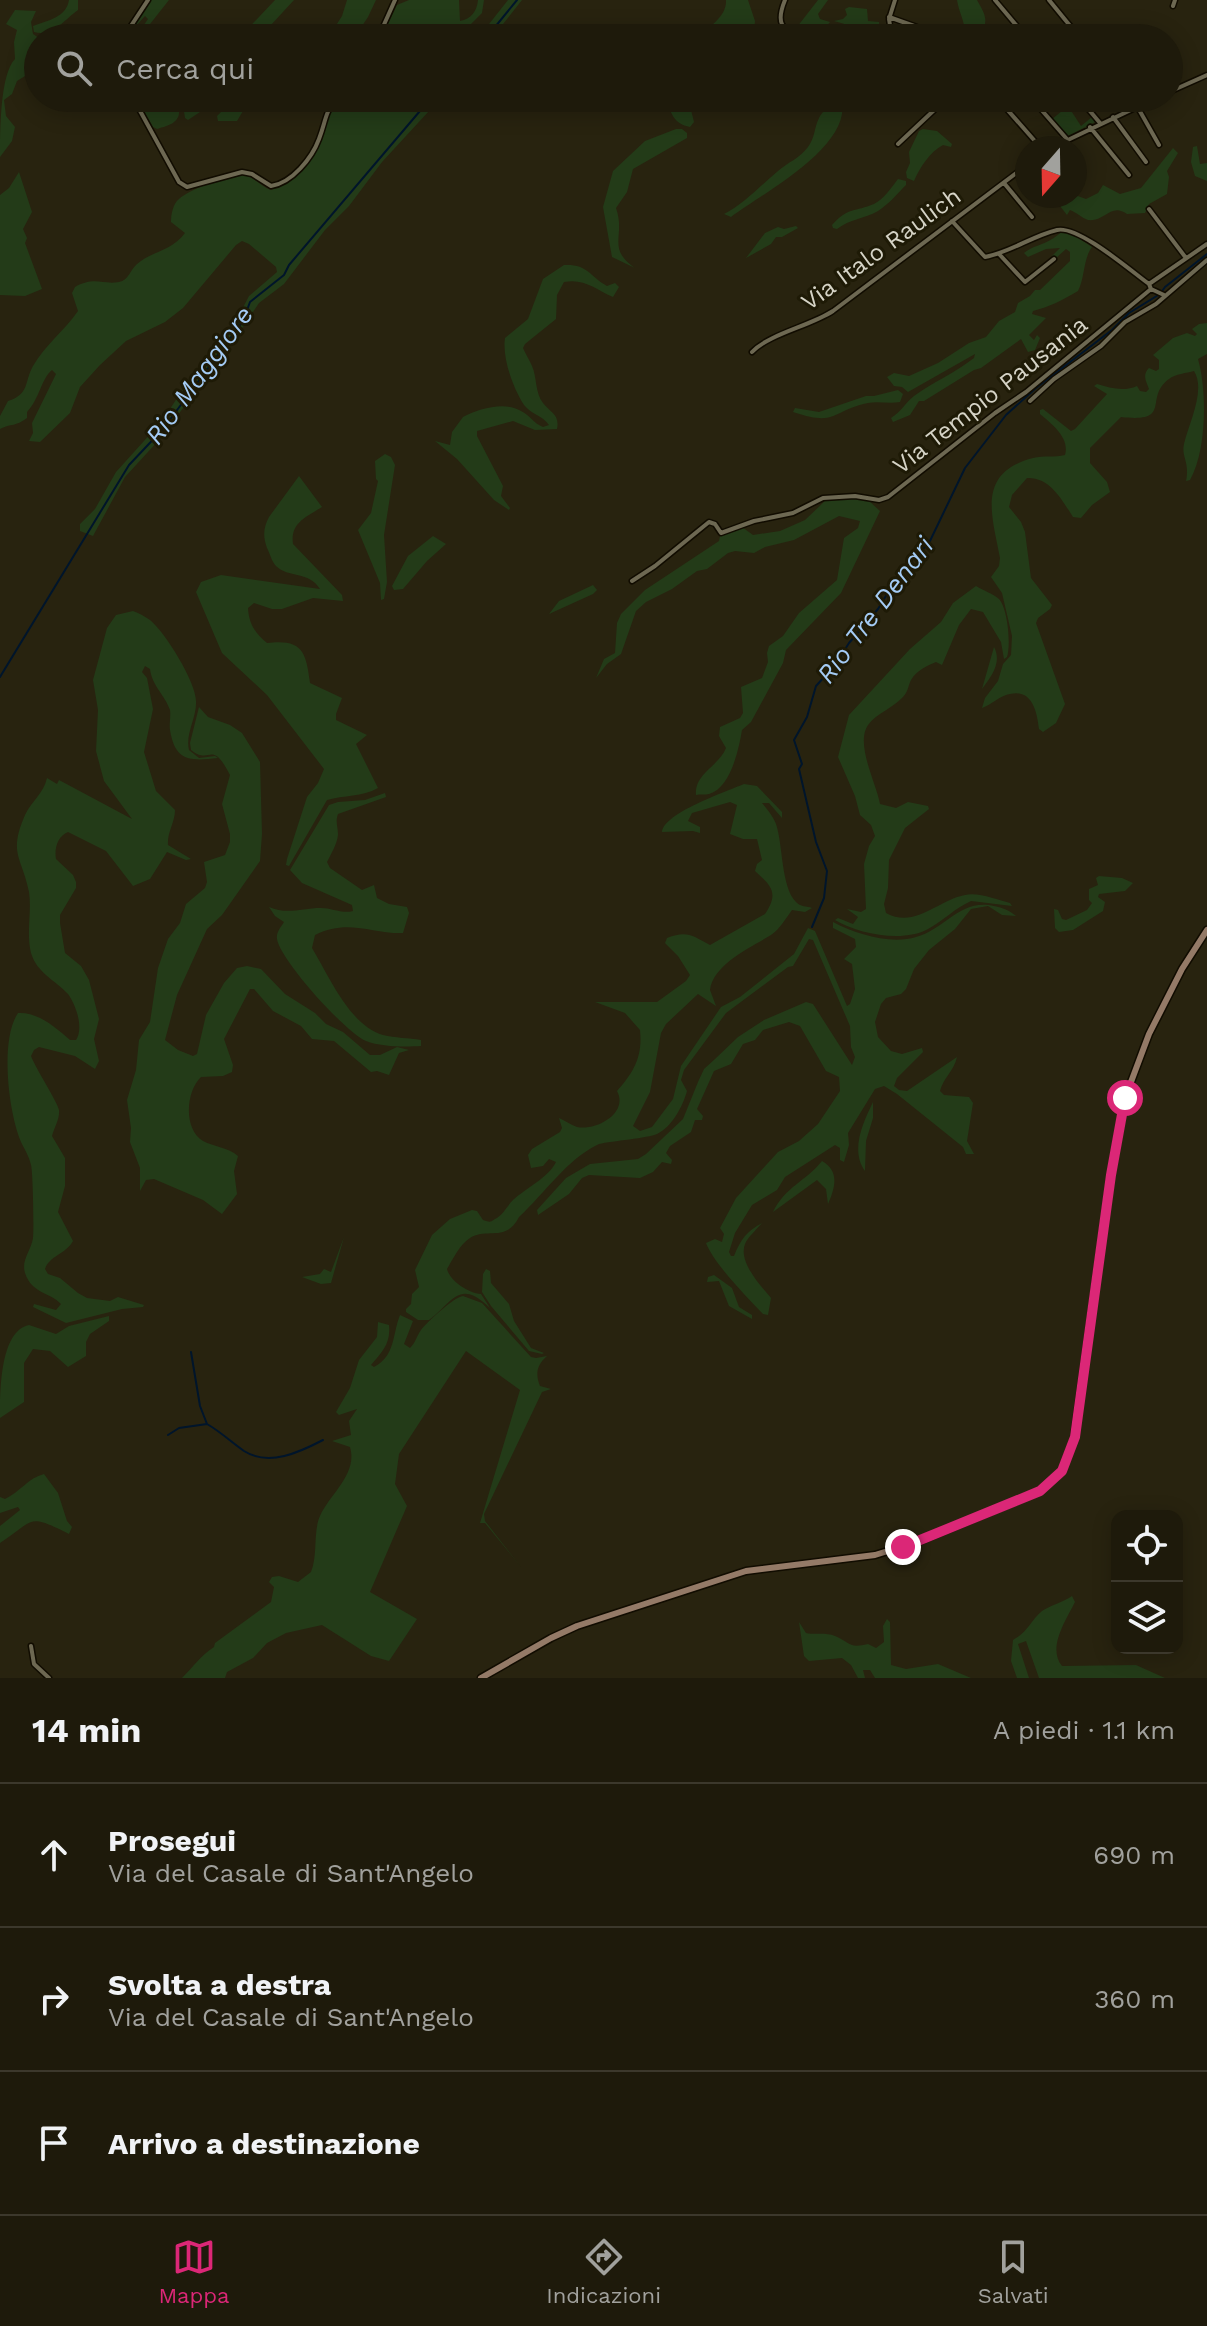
<!DOCTYPE html>
<html lang="it">
<meta charset="utf-8">
<style>
:root{--surface:#1e1a0b;--page:#2b2719;--text:#f1f3f6;--muted:#a1a19d;--line:#3c382c;--accent:#db2777}
body{margin:0;font-family:"Work Sans",sans-serif;background:var(--page);color:var(--text)}
.controls{position:absolute;right:24px;bottom:24px;display:grid;overflow:hidden;border-radius:16px;box-shadow:0 4px 20px #0003}
.controls button{width:72px;height:72px;display:grid;place-items:center;padding:0;border:0;border-bottom:2px solid var(--line);background:var(--surface);color:var(--text);font:40px sans-serif}
.compass{position:absolute;left:1015px;top:136px;width:72px;height:72px;border-radius:50%;background:var(--surface);box-shadow:0 4px 20px #0003;rotate:200deg}
.stop{position:absolute;width:24px;height:24px;margin:-18px;border:6px solid #db2777;border-radius:50%;background:#fff}
.stop.end{background:#db2777;border-color:#fff;box-shadow:0 2px 8px #0008}
.list{margin:0;padding:0;list-style:none}
h2{display:flex;justify-content:space-between;align-items:center;height:104px;margin:0;padding:0 32px;font-size:34px}
h2 small{font-size:26px;font-weight:400;color:var(--muted)}
.list li{display:grid;grid-template-columns:52px 1fr auto;gap:24px;align-items:center;box-sizing:border-box;height:144px;padding:0 32px;border-top:2px solid var(--line)}
.list b{display:block;font-size:30px;white-space:nowrap}
.list p{margin:0;font-size:26px;white-space:nowrap;color:var(--muted)}
.list em{font-size:26px;font-style:normal;color:var(--muted)}
.icon{flex:none;width:44px;height:44px;fill:none;stroke:currentColor;stroke-width:2;stroke-linecap:round;stroke-linejoin:round}
.map{position:relative;flex:none;width:1207px;height:1678px;overflow:hidden}
.search{position:absolute;background:var(--surface);box-shadow:0 4px 20px #0003;left:24px;right:24px;top:24px;height:88px;display:flex;align-items:center;gap:20px;box-sizing:border-box;padding:0 28px;border-radius:44px;color:var(--muted);font-size:30px}
.sheet{height:536px;background:var(--surface)}
nav{display:flex;justify-content:space-around;align-items:center;box-sizing:border-box;height:112px;border-top:2px solid var(--line);background:var(--surface);font-size:22px;color:var(--muted)}
nav a{display:grid;justify-items:center;gap:4px}
nav .on{color:var(--accent)}
.map>svg:first-child{display:block}
.green{fill:#233b18}
.lines{fill:none;stroke-linecap:round;stroke-linejoin:round}
.stream{stroke:#00152b;stroke-width:2}
.street-casing{stroke:#110c00;stroke-width:7}
.secondary-casing{stroke:#110c00;stroke-width:9}
.street{stroke:#6d6852;stroke-width:4}
.secondary{stroke:#947a67;stroke-width:6}
.route{stroke:#db2777;stroke-width:10}
.labels{text-anchor:middle;stroke-width:6;stroke-linejoin:round;paint-order:stroke}
.street-label{font-size:24px;fill:#d5d3c6;stroke:#1e1a06}
.water-label{font-size:26px;font-style:italic;fill:#a4cbf4;stroke:#1e1a06}
</style>
<div class="map">
<svg width="1207" height="1678" viewBox="0 0 1207 1678">
<rect width="100%" height="100%" fill="#28230f"/>
<!-- green -->
<path class="green" d="M69 0H78V10C64 20 53 37 34 32L33 26C48 20 66 18 69 0Z
M150 0H169L139 38H135L148 19 145 16 125 38Z
M275 0H294L259 38H239Z
M347 0H376L368 17 354 38H328L342 16Z
M409 0H459L460 21C471 19 477 11 478 0H484L482 13 457 38H381L397 5Z
M508 0H522L492 38H478Z
M726 0H748L755 21 754 31 735 38H699C709 26 727 17 726 0Z
M818 0H828L818 14 820 19 830 22 821 33 811 38 800 33 797 27Z
M957 0H977C987 18 988 19 980 38H964C967 24 959 14 957 0Z
M849 7 867 9 868 21 879 22V38H859L860 32 855 27 834 21 843 19 847 15 845 9Z
M15 10 36 11 31 22 33 34 39 38 38 68 17 81 12 94 4 100 6 116 15 127 12 141 0 157C0 131 0 74 15 59L14 42 17 30 6 24Z
M142 98H172L179 111C180 123 167 126 157 129L153 127 140 104Z
M200 98H221L188 120 185 118 183 105 197 102Z
M228 98H271L243 111 237 121H218L217 116 229 104Z
M338 98 422 100 441 98 382 162 349 206 325 230 284 284 259 303 230 346 231 351 219 361 158 441 125 477 93 536 80 531V524L95 509 116 472 162 421 189 380 214 353 234 325 249 296 277 272 276 267 249 244 242 241 236 245 183 308 165 322 126 341 100 365 80 387 70 413 40 442 29 441 33 433 32 423 56 374 52 370C41 379 40 398 27 412V418C15 427 12 423 0 429V416L8 401C30 394 24 382 33 366 45 345 65 330 78 311L72 293 75 287C95 276 102 285 119 282 129 280 130 270 137 264 152 251 172 251 185 233L171 222C171 214 173 204 179 199 189 190 231 173 244 175 254 177 261 186 271 190 312 177 317 129 338 98Z
M667 98H688L694 122 690 127C674 124 670 113 667 98Z
M836 99 842 102C850 148 761 194 731 217L724 214C744 204 760 186 778 171 788 162 799 159 808 147 815 138 814 128 819 118 822 111 831 106 836 99Z
M1068 106 1081 126 1092 117 1095 122 1066 137 1051 120Z
M676 129H682L687 133V138L633 169 627 192 616 208C626 236 606 248 635 268L612 257 603 207 613 171 645 141Z
M923 129 937 131 952 144 951 147 943 145C930 152 920 167 914 181L907 178 906 172 910 163 909 152 919 131Z
M1197 146 1200 164 1207 163V181L1195 176 1191 162 1193 147Z
M1173 148 1178 153 1167 171 1169 177 1167 194 1149 204 1145 213 1127 214C1111 202 1105 222 1088 220 1082 218 1076 212 1070 210L1067 215 1060 206 1068 196 1075 195 1086 199 1098 193 1103 185 1120 194 1141 188Z
M19 172 32 212 23 229 27 238 25 243 42 289 25 296 0 295V195L9 188Z
M898 179 906 181V185C897 194 890 203 878 211 864 219 850 219 837 229L833 228 832 225C848 207 855 212 874 204 884 199 891 188 898 179Z
M796 226 798 228 782 237H776L771 244 746 258 765 233 778 227 784 229Z
M1063 232 1071 233 1092 247C1083 259 1085 278 1078 291 1063 300 1049 307 1033 311L1032 314 1046 318 1029 335 1034 340 1037 335 1040 338 1035 350 1028 352 1021 339 981 368 974 370 924 401H919L910 415 893 422 891 418C901 412 905 403 914 396 933 382 955 373 974 358L975 354 908 392 902 387 894 386 887 377 894 373 909 376 938 363 969 343 986 337 999 321 1015 312 1018 303 1030 296 1035 290H1040L1070 261V252L1066 249 1055 259 1052 256 1060 248 1046 249 1028 257 1024 253C1032 246 1043 245 1052 239 1056 237 1059 233 1063 232Z
M564 265C588 264 588 275 607 286L615 283 619 287 613 297C595 289 584 278 564 282L557 295 556 319 525 344 523 348C526 355 529 359 532 366 537 377 535 393 543 403 551 413 560 415 557 429L535 430 513 421 477 431V436L503 486 501 496 510 508 509 510 494 500 457 459 435 441 450 445 452 432 463 417C478 409 505 401 521 411 530 415 533 423 543 427L549 425C543 416 531 414 524 405 513 388 502 358 505 338L528 319 543 279Z
M1207 323V354L1198 359C1207 390 1207 450 1190 480L1186 481C1190 462 1181 457 1184 444 1189 423 1206 390 1194 371 1187 373 1175 374 1169 379 1143 398 1174 423 1121 417L1090 448V463L1107 482 1110 492 1092 505 1081 518 1073 517C1062 500 1050 477 1027 478L1012 495 1009 507 1021 522 1025 532 1031 578 1052 605 1050 609 1038 618 1036 623 1065 704 1056 723 1043 732 1039 729C1037 713 1033 689 1010 694 1001 695 991 705 982 708L985 698 998 681 1003 664 1011 655 1012 636 1002 593 991 577 999 566 1000 558C992 515 976 473 1033 458 1044 455 1055 458 1065 455 1070 438 1052 424 1040 414V410L1043 409 1071 431 1075 429 1107 394 1094 386 1097 384C1110 388 1124 392 1137 386L1140 391 1146 392 1149 389C1146 381 1142 375 1149 368L1156 371 1159 369V360L1153 355 1173 338 1187 333 1195 336 1197 334 1192 329 1199 324Z
M898 390 903 394 900 402C889 404 878 401 868 403 830 411 838 427 793 412L795 408 819 412 866 396H874Z
M385 454 391 457 395 465 384 535 387 582 384 599 381 600 380 583 358 530 371 513 378 481 376 479 375 461Z
M299 476 322 507C306 517 290 523 293 544L342 595 343 601 313 598 282 609H272L254 603 248 608C249 624 255 633 267 643 302 639 306 651 310 683L342 698 336 714V720L367 735 356 744 378 788C362 797 344 795 327 800L289 866 286 865 287 859 307 797 318 783 324 769 267 695 222 653 196 592 201 582 221 575 320 589C309 571 288 578 276 566 272 562 270 554 267 548 263 537 263 528 269 517Z
M853 497 868 500 880 511 841 593 786 650 783 663 751 722 742 730C739 748 731 788 709 794 705 795 700 794 696 795 694 774 719 766 726 748L719 736 720 727 740 718 743 713 741 687 762 678 768 662 767 653 769 646 783 636 799 613 837 580 844 538 858 528 860 521 839 516 794 540 765 547 754 553 735 551 728 553 707 569 697 571 672 589 646 602 636 611 621 654 607 664 596 678 604 659 615 653 617 623 621 614 645 590 719 541 720 536 742 527 753 535 780 531 805 520 826 500Z
M433 536 446 544 427 561 403 589 394 590 392 586 408 556Z
M593 585 597 590 593 594 549 614 559 601Z
M976 586C982 590 994 594 999 599 1008 609 1011 645 1007 657L1004 659 1001 642 983 612 971 609 959 625 942 665 936 662C927 666 917 670 911 680 908 686 908 692 903 697 893 708 877 713 868 725 855 744 876 782 880 804L896 808 908 802 928 806 929 809 905 828 889 860 888 888 884 904 886 913C915 929 938 900 965 895 979 892 997 900 1010 903L1012 906 971 901C955 908 943 921 928 929 903 943 858 934 835 920L838 918 853 924 858 917 847 909 861 912 866 909 864 864 869 846 875 836 871 825 860 815 855 796 838 757 849 715 910 649 941 622 953 603Z
M133 611C139 613 144 616 150 620 165 632 196 682 196 701 197 717 185 734 189 750L199 758 215 756 218 758C191 761 175 762 170 730 169 724 171 716 170 710 165 695 152 686 150 669L145 666 142 672 147 678 153 709 144 752 156 791 175 810C175 823 167 832 168 845L191 859 186 860 167 852 150 879 133 886 106 851 68 832C58 836 54 848 56 859L73 875 76 882V888L60 915V923L65 953 81 966 89 980 99 1019 94 1039 99 1061 95 1069 75 1056 39 1047 34 1050 31 1056C36 1069 58 1103 59 1110 60 1119 54 1128 52 1136L65 1158V1186L58 1212 73 1241C66 1254 49 1256 45 1269L48 1274 60 1278 78 1293 87 1298 110 1301 118 1297 144 1305 143 1307 122 1309 66 1323 33 1307 34 1304 56 1310 61 1304C50 1292 32 1294 25 1273 21 1260 31 1251 33 1238 34 1231 33 1172 31 1165 29 1156 25 1150 21 1142 8 1111 0 1039 18 1013 38 1012 55 1027 70 1040H76C84 1028 76 1005 68 994 55 980 37 973 31 953 26 933 32 911 29 892 22 857 8 854 25 815 31 802 44 793 47 778L57 784 59 780 132 819 104 781 96 751 98 710 93 680 107 628 116 615Z
M994 647C1002 662 992 676 982 689Z
M199 707 208 717 230 725 242 733 260 762 262 834 260 861 222 915 207 929 177 995 165 1040 178 1050 193 1056 197 1054 206 1015 224 983 237 968 247 966 261 969 285 994 315 1013 326 1024 343 1032 370 1055H380L397 1047 409 1050 399 1053 389 1075 377 1071 371 1072 334 1041 312 1039 301 1026 273 1011 254 989H250L224 1039 233 1065 232 1072 223 1076 201 1077C186 1091 183 1129 203 1141 214 1147 228 1147 238 1156L234 1171 237 1194 222 1214 203 1200 154 1179 146 1180 140 1191V1168L130 1142 131 1128 127 1100 136 1070 139 1040 150 1022 158 968 168 939 180 923 186 904 205 888 207 882 204 862 225 855 230 842V834L222 804 230 775C211 738 211 766 191 750L190 743Z
M744 784 757 786 782 812V818L769 803H762C767 809 773 816 776 824 783 844 781 887 796 902 800 907 807 906 812 908L805 912 792 910C786 918 780 929 771 935 752 947 713 964 710 990L716 1006 698 994 666 1024 661 1033 650 1092 633 1126 640 1131 652 1127 673 1099 681 1066 721 1007 740 997 794 954 808 928 815 931 847 1006 850 1004 855 989 852 964 844 959 856 947 855 939 833 928V922C856 934 891 945 916 937 945 929 961 898 994 906 1003 908 1009 910 1016 916L1002 915 988 906 971 909 955 929 929 950 914 969 906 989 901 994 886 998 881 1004 875 1022 878 1037 891 1051 902 1054 922 1048 923 1052 897 1078 894 1086 899 1090 907 1091 957 1057C954 1071 943 1078 940 1091L944 1095 969 1097 973 1103 967 1141 974 1154H966L963 1147 897 1094 884 1086 875 1089 848 1133 849 1145 844 1162 840 1160V1148L835 1145 785 1177 777 1190 752 1205 735 1233 729 1252 731 1256H734C741 1239 746 1232 762 1223 757 1229 748 1237 745 1244 738 1262 761 1286 771 1298L768 1315 763 1314C747 1297 714 1264 706 1243L715 1239 722 1242 724 1234 720 1228 736 1198 778 1152 799 1141 818 1124 840 1091 839 1077 826 1071 800 1026 789 1022 763 1030 755 1040 743 1044 731 1064 714 1071 697 1109 703 1116 702 1120H695L691 1132 670 1146 666 1153 672 1160 671 1164 662 1162 653 1172 640 1178 589 1175 582 1178 569 1194 538 1215 537 1210 566 1178 590 1164 638 1159 646 1154 683 1119 698 1082 704 1069 715 1059 738 1037 764 1020 806 1002 813 1004 852 1065 855 1057 851 1047 850 1026 813 940 809 939 793 966 788 967 726 1013 684 1070 681 1080 687 1091C683 1106 672 1127 657 1134 648 1138 612 1141 599 1144 567 1159 545 1193 519 1217 506 1243 487 1227 470 1238 460 1244 453 1259 447 1269 450 1281 468 1293 481 1294L490 1308C459 1278 453 1302 429 1320H418L406 1312V1309L411 1304 412 1294 419 1287 415 1270 432 1235 450 1219 472 1210 477 1211 483 1220C490 1222 489 1223 495 1219 503 1215 507 1206 513 1200 525 1189 549 1177 556 1162L549 1159 543 1166 531 1168 528 1155 532 1149 560 1132 562 1128 559 1118C564 1120 571 1125 577 1127 596 1131 629 1113 617 1091 633 1073 643 1057 640 1030L625 1013 595 1002H657L686 981 690 975 678 956 665 943 667 938C687 930 693 936 710 945L765 914C780 892 770 885 755 871L757 864 762 860 757 839H743L730 834 737 805 730 802 692 813 688 821 700 827V833L693 831 662 832C664 813 725 792 744 784Z
M385 793 386 797 338 814C335 822 338 826 338 835 337 844 331 854 327 862L330 868 362 890 374 885 377 898 389 904 407 907 409 913 403 933C372 934 348 918 315 935L312 948C329 976 349 1025 383 1035 395 1038 409 1038 421 1040V1046C405 1047 381 1047 366 1041 346 1033 280 960 277 939 276 932 281 927 284 922L275 916 269 907C287 915 302 908 321 908 332 908 342 914 353 911L352 905 302 883 290 870 329 805 338 802 365 800Z
M1099 876 1122 878 1133 883 1125 891 1099 894 1098 897 1105 902 1103 911 1073 930 1059 932 1055 928 1054 909 1058 910 1062 919 1066 920 1087 910 1092 903 1089 900V889L1098 885 1096 878Z
M873 1102V1118L866 1141 865 1171C850 1150 863 1123 873 1102Z
M822 1161C840 1171 835 1188 828 1204L826 1189 817 1180 773 1212C785 1187 806 1181 822 1161Z
M344 1237 331 1283 321 1284 302 1277 320 1274 324 1269 331 1272Z
M486 1269 490 1271 491 1283 509 1304 514 1321 531 1348 544 1353 542 1354 529 1351 491 1306 482 1292 483 1274Z
M714 1275 732 1288 739 1307 752 1315V1319L729 1306 719 1281 707 1282 708 1277Z
M463 1296 482 1303 531 1357 536 1358 547 1356C537 1365 535 1373 540 1386L551 1389 542 1392 484 1514 485 1521 521 1567 485 1523H480L520 1390 466 1351 399 1454 395 1484 407 1506 370 1592 417 1619 389 1661 371 1656 322 1625 286 1633 267 1643 253 1658 227 1672 225 1678H182C193 1667 201 1655 214 1647L215 1643 271 1602 274 1587 269 1582 272 1577 279 1576 298 1582 311 1572C318 1555 313 1531 320 1516 330 1494 358 1474 350 1447L332 1441 351 1435 349 1421 357 1409 339 1415 336 1412 350 1388 359 1360 377 1337 378 1322 389 1325C391 1344 382 1352 371 1365L374 1367C396 1355 392 1335 400 1315L413 1321 404 1344 410 1348C416 1342 416 1337 421 1330 427 1322 454 1297 463 1296Z
M109 1316V1321L90 1334 86 1342V1356L68 1367 50 1351 33 1349 24 1363V1402L0 1418C0 1391 0 1331 29 1325L56 1334 69 1326Z
M44 1474 58 1493 67 1521 72 1527 69 1534C27 1513 36 1519 0 1543V1526L20 1510 18 1507 0 1513V1497L5 1499C20 1492 28 1478 44 1474Z
M1072 1596 1075 1602C1066 1620 1047 1648 1062 1666L1136 1665 1165 1678H1039L1026 1641 1018 1644 1029 1678H1017L1011 1661 1013 1640C1029 1631 1030 1621 1042 1611 1047 1607 1065 1601 1072 1596Z
M887 1619 890 1622 891 1665 906 1669 938 1664 971 1678H875L870 1670H863L865 1678H858L851 1665 842 1658 809 1661 804 1656 799 1622 806 1633C815 1635 826 1632 835 1636 850 1642 848 1649 868 1644L876 1648 884 1642 883 1626Z"/>
<g class="lines">
<!-- stream -->
<path class="stream" d="M486 38 517 0
M0 677 129 465 163 429 243 321 250 302 284 275 289 265 431 98
M812 927 824 898 827 871 816 842 799 769 802 764 794 740 807 717 816 686 835 665 849 643 878 609 901 571 929 543 965 468 1006 415 1036 388 1112 330 1129 313 1160 294 1165 287 1207 254
M191 1352 200 1406 207 1424
M168 1435 179 1428 207 1424C221 1432 231 1442 244 1451 269 1467 300 1452 323 1440"/>
<defs>
<path id="street" d="M785 0C776 22 780 30 803 38
M995 0 1027 38
M1049 0 1080 38
M1173 6 1175 0
M889 17 917 27 918 38
M123 38 148 0
M378 38 395 0
M892 38 889 19 895 0
M1169 92 1207 75
M133 98 179 182 187 187 242 172 252 174 271 186C292 183 312 158 319 139 326 121 324 115 336 98
M967 98 973 105
M997 98 1041 148
M1031 98 1066 138
M1079 98 1100 123
M1132 98 1139 105
M873 101 874 98
M1137 106 1159 145
M1113 117 1146 162
M1090 127 1129 175
M898 144 947 98
M1051 148 1156 98
M1004 183 1032 217
M1149 209 1186 258
M952 221 985 257C1011 252 1032 236 1057 230 1078 225 1131 271 1149 284L1151 289 1164 295
M999 254 1025 282 1054 259
M1149 284 1207 244
M752 352C769 334 810 326 833 311L1027 165
M1030 401 1054 379 1101 346 1125 322 1156 304 1207 260
M632 581 655 566 709 522 715 524 721 533 754 521 793 513 823 498 855 496 879 500 888 497 995 413 1026 392 1151 289
M31 1646 34 1664 49 1678"/>
<path id="secondary" d="M481 1678 551 1638 577 1626 746 1571 875 1555 917 1542 1040 1491 1062 1471 1074 1439 1111 1175 1125 1098 1149 1034 1182 969 1207 930"/>
</defs>
<!-- street casing -->
<use href="#street" class="street-casing"/>
<!-- secondary casing -->
<use href="#secondary" class="secondary-casing"/>
<!-- street -->
<use href="#street" class="street"/>
<!-- secondary -->
<use href="#secondary" class="secondary"/>
</g>
<g class="lines">
<!-- route -->
<path class="route" d="M903 1547 1040 1491 1062 1471 1075 1437 1111 1175 1125 1098"/>
</g>
<g class="labels">
<!-- street labels -->
<g class="street-label">
<text transform="translate(881 249) rotate(-36)" y="8">Via Italo Raulich</text>
<text transform="translate(990 395) rotate(-38)" y="8">Via Tempio Pausania</text>
</g>
<!-- water labels -->
<g class="water-label">
<text transform="translate(199 375) rotate(-54)" y="9">Rio Maggiore</text>
<text transform="translate(875 610) rotate(-53)" y="9">Rio Tre Denari</text>
</g>
</g>
</svg>
<div class="controls">
<button><svg class="icon" aria-label="locate" viewBox="0 0 24 24"><circle cx="12" cy="12" r="6"/><path d="M12 2v4M12 18v4M2 12h4M18 12h4"/></svg></button>
<button><svg class="icon" aria-label="layers" viewBox="0 0 24 24"><path d="M12 4l9 5-9 5-9-5zM3 14l9 5 9-5"/></svg></button>
</div>
<svg class="compass" viewBox="-18 -18 36 36"><path d="M0-13l5 13h-10z" fill="#e53935"/><path d="M0 13l5-13h-10z" fill="#a1a19d"/></svg>
<div class="stop" style="left:1125px;top:1098px"></div>
<div class="stop end" style="left:903px;top:1547px"></div>
<div class="search"><svg class="icon" aria-label="search" viewBox="0 0 24 24"><circle cx="10" cy="10" r="6"/><path d="M15 15l6 6"/></svg>Cerca qui</div>
</div>
<section class="sheet">
<h2>14 min<small>A piedi · 1.1 km</small></h2>
<ul class="list">
<li><svg class="icon" aria-label="ahead" viewBox="0 0 24 24"><path d="M12 20V5M6 11l6-6 6 6"/></svg><div><b>Prosegui</b><p>Via del Casale di Sant'Angelo</p></div><em>690 m</em></li>
<li><svg class="icon" aria-label="right" viewBox="0 0 24 24"><path d="M7 20v-9h11M14 6l5 5-5 5"/></svg><div><b>Svolta a destra</b><p>Via del Casale di Sant'Angelo</p></div><em>360 m</em></li>
<li><svg class="icon" aria-label="arrive" viewBox="0 0 24 24"><path d="M6 21V4h12l-3 4 3 4H6"/></svg><div><b>Arrivo a destinazione</b></div></li>
</ul>
</section>
<nav>
<a class="on"><svg class="icon" aria-label="map" viewBox="0 0 24 24"><path d="M3 6l6-2 6 2 6-2v14l-6 2-6-2-6 2zM9 4v14M15 6v14"/></svg>Mappa</a>
<a><svg class="icon" aria-label="directions" viewBox="0 0 24 24"><path d="M12 3l9 9-9 9-9-9zM9 14v-3h6M13 9l2 2-2 2"/></svg>Indicazioni</a>
<a><svg class="icon" aria-label="saved" viewBox="0 0 24 24"><path d="M7 4h10v16l-5-4-5 4z"/></svg>Salvati</a>
</nav>
